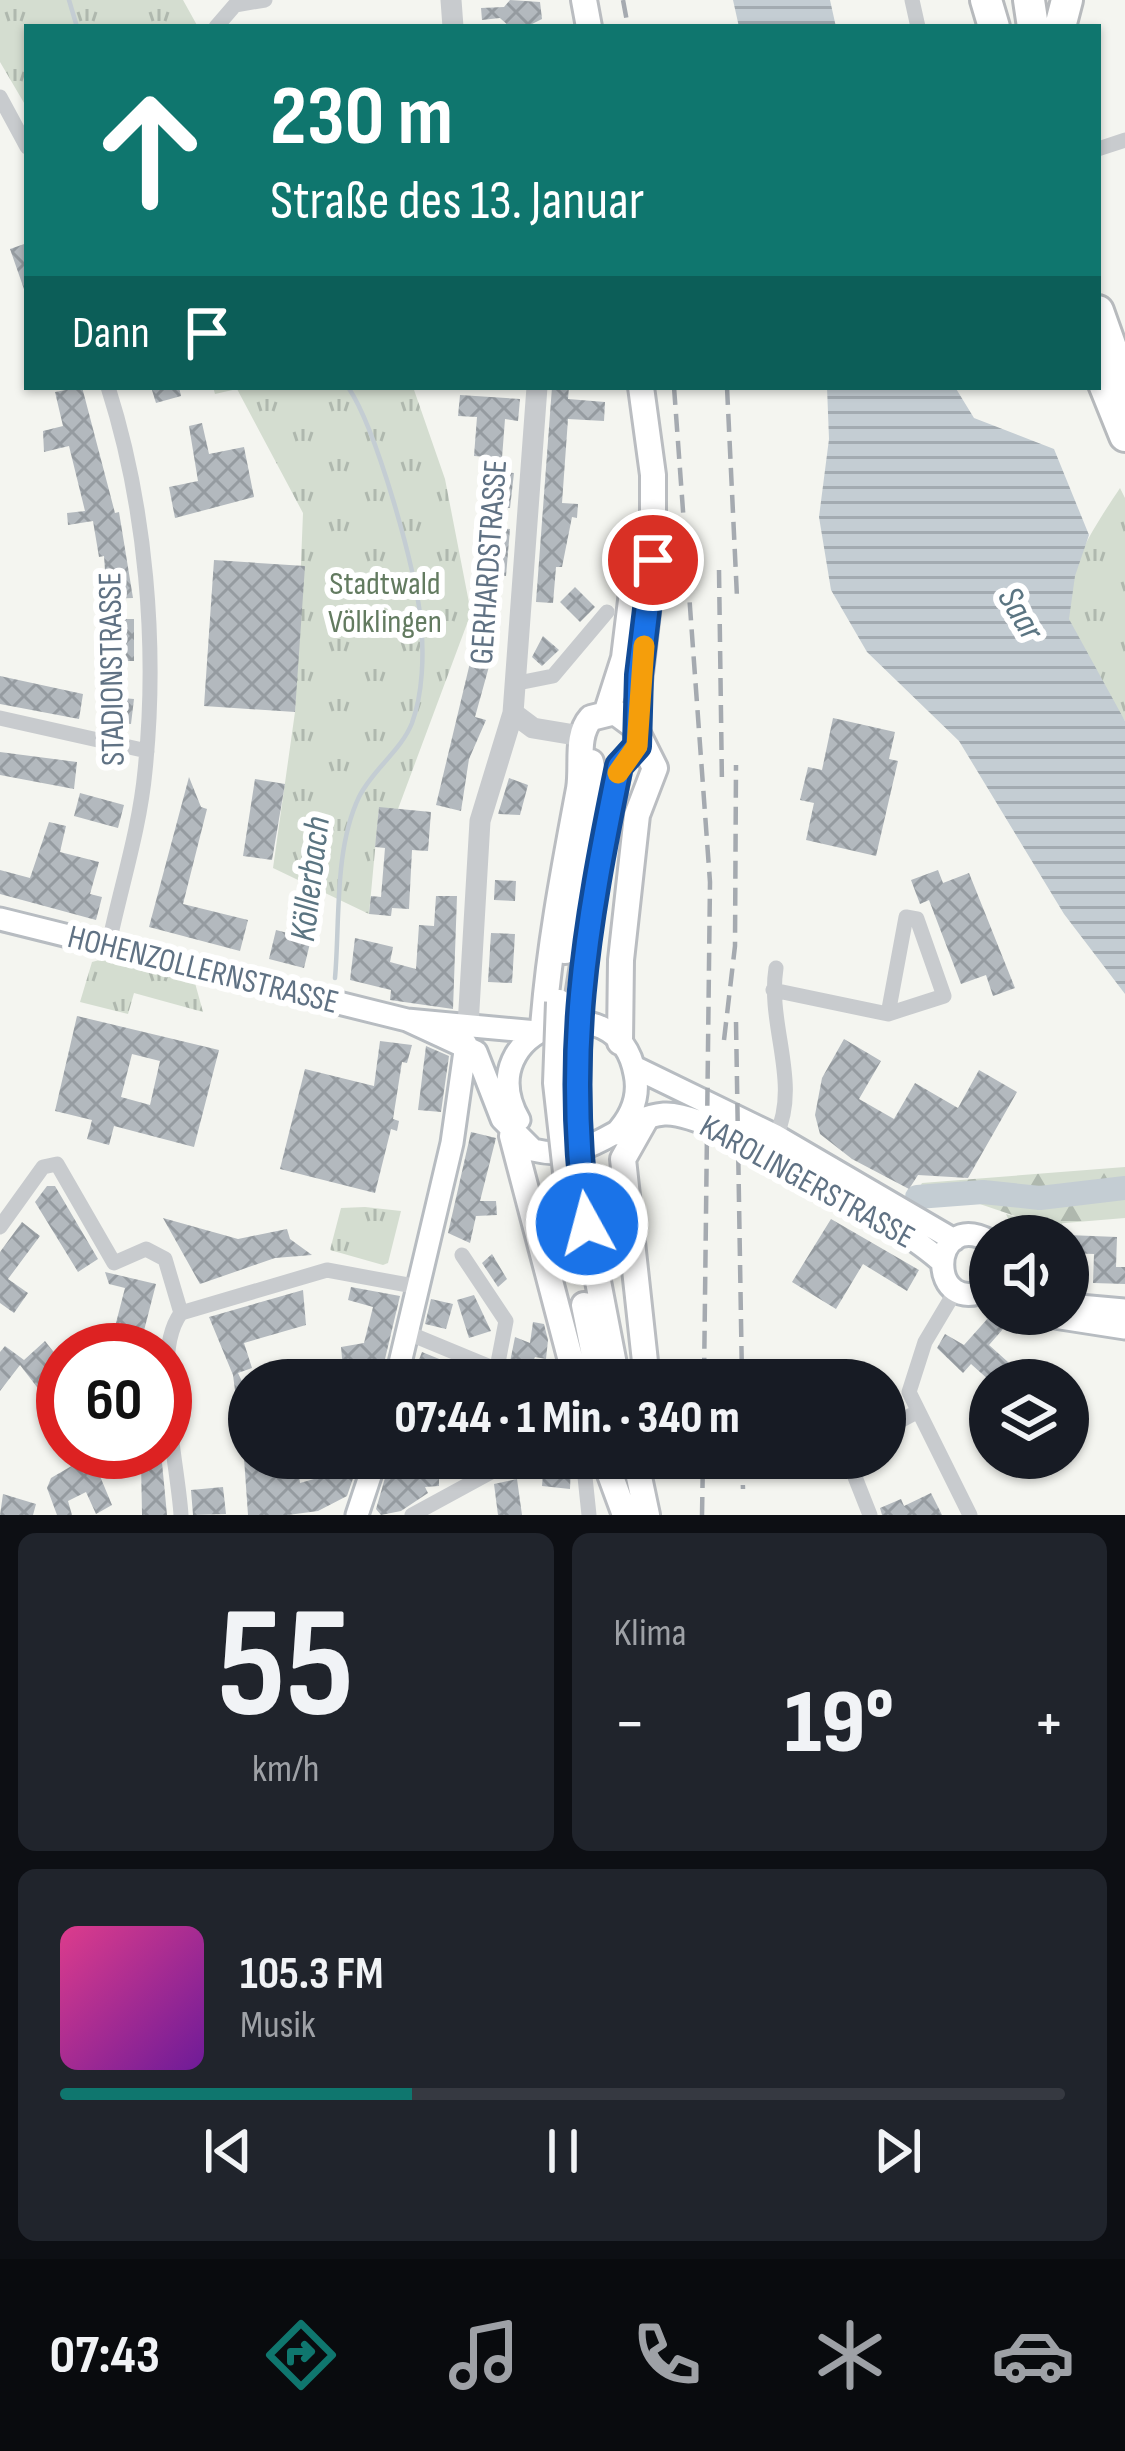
<!DOCTYPE html>
<html lang="de">
<meta charset="utf-8">
<style>
body{margin:0;font-family:"Sofia Sans Condensed",sans-serif;background:#20242c;color:#f1f3f6;height:100vh;display:flex;flex-direction:column;font-size:45px;white-space:nowrap}
*{box-sizing:border-box;margin:0}
p{font-size:39px;color:#9ea1a6}
.icon{flex:none;width:66px;height:66px;fill:none;stroke:currentColor;stroke-width:2;stroke-linecap:round;stroke-linejoin:round}
.map{position:relative;height:1515px;overflow:hidden}
.panel{display:flex;flex-direction:column;gap:18px;padding:18px;background:#0d0f14;flex:1}
.panel>*{flex:none}
.top-card{position:absolute;left:24px;top:24px;width:1077px;height:366px;border-radius:0px;box-shadow:0 3px 9px #0004;background:#0f766e;color:#fff;overflow:hidden}
.controls{position:absolute;left:969px;top:1215px;display:grid;gap:24px}
.controls a{display:grid;place-items:center;width:120px;height:120px;border-radius:50%;background:#171b24;box-shadow:0 3px 9px #0004;font-size:60px}
.speed{position:absolute;left:36px;top:1323px;display:flex;gap:24px;font-size:60px;font-weight:700;text-align:center}
.speed>*{display:grid;place-content:center;width:156px;height:156px;border-radius:50%;background:#171b24;box-shadow:0 3px 9px #0004;line-height:1}
.speed .limit{border:18px solid #d22;background:#fff;color:#111}
.pin{position:absolute;display:grid;place-items:center;width:102px;height:102px;color:#fff;margin:-51px;border:6px solid #fff;border-radius:50%;box-shadow:0 3px 12px #0007}
.me{position:absolute;width:132px;margin:-66px;rotate:353deg;stroke-linejoin:round;filter:drop-shadow(0 0 9px #0008)}
.turn{display:flex;align-items:center;gap:42px;height:252px;padding:0 48px;font-size:54px}
.turn .icon{width:156px;height:156px;stroke-width:2.5}
.turn b{display:block;font-size:84px;line-height:102px}
.then{display:flex;align-items:center;height:114px;padding:0 48px;background:#0003;gap:24px;font-size:45px}
.big{font-size:90px;font-weight:800;line-height:1.1}
.panel .widget{flex:1;display:flex;flex-direction:column;justify-content:center;gap:18px;min-width:0;padding:0 42px;border-radius:18px;background:#20242c}
.panel .dial{align-items:center;gap:0}
.dial b{font-size:156px;line-height:1}
.song{display:flex;align-items:center;gap:36px}
.cover{width:144px;height:144px;border-radius:18px;background:linear-gradient(135deg,hsl(330 70% 55%),hsl(280 70% 35%))}
.played{height:12px;border-radius:6px;background:linear-gradient(90deg,#0f766e 35%,#363941 35%)}
.keys{display:flex;justify-content:space-around;direction:ltr}
.heat{display:flex;justify-content:space-between;align-items:center;font-size:66px;direction:ltr}
.panel .tiles{flex:1;display:grid;gap:18px;grid-template-columns:1fr 1fr}
.widget:last-child{grid-column:span 2}
.trip{position:absolute;left:228px;top:1359px;width:678px;height:120px;border-radius:60px;background:#171b24;box-shadow:0 3px 9px #0004;font-weight:800;line-height:120px;text-align:center}
.tab-bar{display:flex;height:192px;justify-content:space-around;align-items:center;background:#090b0e;color:#9ea1a6}
.tab-bar .icon{width:84px;height:84px}
.tab-bar .on{color:#0f766e}
.tab-bar b{font-size:54px;color:#f1f3f6}
.map>svg:first-child{display:block}
</style>
<div class="map">
<svg width="1125" height="1515" viewBox="0 0 1125 1515">
<defs>
<pattern id="grass-tufts" width="24" height="20" patternUnits="userSpaceOnUse" patternTransform="scale(3)"><rect width="24" height="20" fill="#d4ddd0"/><path d="M3 7l-1-3M5 7V3M7 7l1-3M15 17l-1-3M17 17v-4M19 17l1-3" fill="none" stroke="#afb8ae"/></pattern>
<pattern id="forest-firs" width="22" height="20" patternUnits="userSpaceOnUse" patternTransform="scale(3)"><rect width="22" height="20" fill="#d4ddd0"/><path d="M5 1l3.5 6h-7zM16 11l3.5 6h-7z" fill="#afb8ae"/></pattern>
<pattern id="water-rules" width="6" height="5" patternUnits="userSpaceOnUse" patternTransform="scale(3)"><rect width="6" height="5" fill="#c4cdd3"/><path d="M0 2.5h6" fill="none" stroke="#a3abb1"/></pattern>
<pattern id="building-cross-hatch" width="8" height="8" patternUnits="userSpaceOnUse" patternTransform="scale(3)"><rect width="8" height="8" fill="#b3b9be"/><path d="M0 0l8 8M0 8l8-8" fill="none" stroke="#959ba0"/></pattern>
</defs>
<rect width="100%" height="100%" fill="#f4f5f0"/>
<path fill="url(#grass-tufts)" d="M0 0H183L198 27H27V108L0 62Z
M213 387H413L445 479 471 613 398 809 379 808 369 914 273 868 295 712 303 513 237 389 215 394Z
M1120 488 1125 498V721C1110 699 1075 646 1069 620 1060 575 1097 523 1120 488Z
M103 959 195 983 203 1012 134 993 128 1014 80 1002 92 962Z
M365 1207 401 1211 388 1263 383 1265 330 1250 341 1208Z
M1006 1214 1041 1225 1062 1221 1061 1236H1016Z"/>
<path fill="url(#forest-firs)" d="M1125 1167V1218L1041 1225 974 1202 929 1205 914 1196 922 1183Z"/>
<path fill="url(#water-rules)" d="M733 0H830L836 27H739Z
M827 387H955L974 418 1054 449 1089 535 1075 576 1069 619 1125 721V994L1064 914 959 741 867 652 831 590 819 517 829 439Z"/>
<g fill="none" stroke-linecap="round" stroke-linejoin="round">
<path stroke="#c4cdd3" stroke-width="4.5" d="M69 0 77 27
M335 978C340 922 334 849 359 797 372 770 401 751 412 723 423 693 424 654 421 623 417 572 376 428 348 387"/>
<path stroke="#c4cdd3" stroke-width="24" d="M917 1197 983 1192 1040 1198 1125 1188"/>
</g>
<path fill="url(#building-cross-hatch)" fill-rule="evenodd" d="M510 0 540 2 542 19 526 27H510L500 18 482 20 481 8 504 7Z
M27 243V291L25 292 10 249Z
M82 387 115 513 119 512 133 598 107 599 104 556 99 557 93 521 68 525 67 513 85 511 69 446 44 452 43 431 63 426 55 392Z
M151 387H179L181 396 156 403Z
M552 387H569L568 399 605 402 604 421 568 419 562 503 578 504 577 518 572 517 562 567H556L553 603 536 602Z
M460 395 520 399 518 421 505 419 502 458 474 456 477 417 458 416Z
M202 423 209 454 244 447 254 497 175 518 169 487 198 481 189 426Z
M494 471 514 473 510 508 490 506Z
M489 527 510 529 506 576 484 574Z
M214 560 305 566 295 712 204 706Z
M575 587 595 607 580 622 560 602Z
M110 619H134V661H110Z
M543 636 559 650 542 666 532 657Z
M474 646 493 652 475 717 486 720 469 759 461 811 436 805Z
M0 676 83 694 79 719 0 704Z
M111 697 134 699 131 724 108 722Z
M833 718 895 732 889 759 898 761 876 856 806 840 814 803 800 800 808 767 822 770Z
M0 752 77 762 74 789 0 775Z
M189 777 201 807 207 809 183 904 248 920 240 951 149 927Z
M509 778 528 785 520 815 498 814Z
M255 779 285 784 272 860 243 856Z
M80 793 124 805 118 828 74 816Z
M379 807 431 812 428 851 412 850 409 909 392 908 391 916 369 914 371 896 381 897 385 848 375 847Z
M49 822 66 826 60 852 99 862 90 894 102 897 96 920 0 894V870L30 878Z
M938 870 943 883 969 873 1015 988 993 996 986 975 961 984 929 900 920 904 911 880Z
M495 880 516 881 515 901 494 900Z
M436 896H457L453 1009 390 1000 391 990 350 980 355 938 393 947 390 962 416 969 419 925 434 926Z
M276 930 311 939 304 968 269 959Z
M491 933 515 934 512 983 488 982Z
M77 1016 219 1050 194 1147 114 1126 109 1145 87 1139 92 1120 55 1111ZM132 1054 160 1061 150 1105 121 1097Z
M844 1039 881 1061 859 1099 894 1119 915 1083 958 1108 979 1070 1017 1092 968 1178 918 1175 909 1189 852 1159 820 1134 815 1115 822 1078Z
M380 1041 412 1045 407 1063 402 1062 393 1119 399 1121 397 1131 391 1129 375 1193 280 1169 305 1069 374 1086Z
M426 1046 449 1056 441 1112 418 1110Z
M471 1132 496 1138 480 1201H496L497 1215 476 1216 470 1243 448 1233Z
M47 1186H55L98 1259 78 1272 35 1202Z
M163 1218 238 1239 287 1229 290 1239 312 1255 275 1258 200 1284Z
M831 1219 919 1270 907 1291 863 1264 836 1309 792 1282Z
M22 1222 40 1236 8 1279 28 1293 14 1313 0 1303V1252Z
M1068 1235 1117 1237 1116 1267H1125V1284L1093 1283 1094 1254 1068 1253Z
M492 1254 507 1279 498 1287 482 1263Z
M105 1272 156 1284 139 1350H109L125 1288 109 1284Z
M351 1287 400 1296 380 1380H344L341 1347 364 1343 373 1307 348 1300Z
M303 1290 306 1325 244 1343 252 1368 238 1373 249 1396V1443L242 1444 233 1375 209 1317Z
M474 1295 491 1331 469 1338 457 1300Z
M431 1299 453 1304 446 1329 425 1324Z
M989 1317 1003 1329 989 1345 1028 1380 990 1381 971 1364 963 1373 937 1348 945 1334 964 1345Z
M533 1322 544 1324 548 1340 546 1359 535 1357 529 1371 510 1362 515 1337 530 1343Z
M45 1341 63 1364V1421L20 1365 0 1391V1352L5 1346 24 1360Z
M422 1352 491 1380H411Z
M70 1452H161L167 1515H142L141 1461 118 1464 116 1458 97 1469 112 1505 96 1514 86 1492 68 1501 72 1515H57L47 1488 51 1478 75 1464Z
M244 1458H260L261 1466 297 1462 300 1483 328 1475 322 1458H360L347 1496 318 1511 288 1515H248Z
M406 1458H489L465 1473 439 1475V1486L425 1487 428 1493 401 1511 381 1515 376 1509 387 1471 407 1477Z
M544 1460 571 1463 570 1489 542 1486Z
M517 1479 522 1515H498L494 1484Z
M223 1487 226 1514 193 1515 191 1490Z
M931 1493 942 1515H882L880 1508 901 1499 904 1506Z
M3 1494 36 1504 33 1515H0Z"/>
<g fill="none" stroke-linecap="round" stroke-linejoin="round">
<defs>
<path id="secondary" d="M0 919 407 1020 537 1032
M407 1020 476 1052 502 1119 533 1150C593 1165 618 1118 664 1114 711 1110 904 1226 942 1262
M634 1067 776 1136 954 1240
M519 1120C467 1028 618 978 635 1074 640 1097 631 1117 615 1134
M990 1241C927 1207 927 1322 990 1288
M1068 1305 1125 1310
M1035 1314 1125 1328
M396 1380 452 1143 466 1044
M357 1515 376 1458"/>
<path id="primary" d="M584 0 589 27
M607 711 624 658 637 551
M634 726 653 560V475L641 387
M610 812 619 766
M565 951 599 805 591 762
M577 1003 596 881
M543 1028C549 947 564 869 579 789 583 765 575 736 591 718L615 712 634 726 655 768 637 815 621 960 620 1042
M645 1120 623 1159 647 1380
M512 1136 576 1380
M587 1224 617 1380
M584 1305 599 1380
M604 1458 625 1515
M635 1458 647 1515"/>
<path id="motorway" d="M986 0 994 27
M1029 0 1033 27
M1060 27 1067 0
M1098 311 1125 387
M1098 369 1125 436"/>
</defs>
<use href="#secondary" stroke="#b7bcc1" stroke-width="27"/>
<use href="#primary" stroke="#babdc1" stroke-width="30"/>
<use href="#motorway" stroke="#b7babd" stroke-width="36"/>
<path stroke="#c8cbce" stroke-width="15" d="M912 0 918 27
M216 27 235 5 265 0
M0 97 27 147
M1098 149 1125 140
M513 684 553 676 607 612
M0 718 147 751
M99 944 111 934C123 880 140 825 145 771 158 646 146 506 108 387
M773 990 888 1014 944 996 917 919 906 917 888 1014
M776 1136C801 1082 767 1026 776 968
M0 1227 43 1167 57 1164 114 1263 146 1249 165 1259 181 1313
M462 1255 506 1321 497 1368
M956 1290 925 1342 909 1392 970 1515
M408 1333 522 1380
M885 1429 915 1413
M583 1458 589 1515
M857 1458 853 1472 870 1515
M181 1515C178 1463 150 1354 181 1313L327 1270 419 1287
M412 1515 517 1458"/>
<path stroke="#c8cbce" stroke-width="21" d="M451 0 453 27
M513 713 533 728 581 736
M468 1026 480 821 513 713 537 387"/>
<use href="#secondary" stroke="#fff" stroke-width="21"/>
<use href="#primary" stroke="#fff" stroke-width="24"/>
<use href="#motorway" stroke="#fff" stroke-width="30"/>
<path stroke="#a5aab0" stroke-width="4.5" stroke-dasharray="18 9" stroke-linecap="butt" d="M623 0 628 27
M674 387 710 882 704 1380
M727 387 737 597
M719 570 722 786
M736 1022 742 1380
M724 1040 735 946 736 765
M742 1458 743 1489
M702 1515 703 1458"/>
<defs>
<path id="primary-bridge" d="M559 1002 556 1083 572 1226
M575 1121 577 1003"/>
</defs>
<use href="#primary-bridge" stroke="#babdc1" stroke-width="30" stroke-linecap="butt"/>
<use href="#primary-bridge" stroke="#fff" stroke-width="24"/>
</g>
<g fill="none" stroke-linecap="round" stroke-linejoin="round">
<defs>
<path id="route" d="M587 1224C564 1055 585 931 619 766L637 746 639 675 653 560"/>
</defs>
<use href="#route" stroke="#114b97" stroke-width="30"/>
<use href="#route" stroke="#1a73e8" stroke-width="21"/>
<path stroke="#f59e0b" stroke-width="21" d="M618 773 637 746 644 646"/>
</g>
<g text-anchor="middle" dominant-baseline="central" stroke-width="12" stroke-linejoin="round" paint-order="stroke">
<g font-size="33" fill="#607284" stroke="#fff">
<text transform="translate(489 562) rotate(-86)">GERHARDSTRASSE</text>
<text transform="translate(112 669) rotate(-91)">STADIONSTRASSE</text>
<text transform="translate(203 970) rotate(14)">HOHENZOLLERNSTRASSE</text>
<text transform="translate(807 1182) rotate(29)">KAROLINGERSTRASSE</text>
</g>
<g font-size="33" fill="#637b60" stroke="#fff">
<text x="385" y="584">Stadtwald<tspan x="385" dy="38">Völklingen</tspan></text>
</g>
<g font-size="36" font-style="italic" fill="#5b7582" stroke="#fff">
<text transform="translate(1020 614) rotate(59)">Saar</text>
<text transform="translate(311 879) rotate(-83)">Köllerbach</text>
</g>
</g>
</svg>
<div class="controls">
<a><svg class="icon" aria-label="sound" viewBox="0 0 24 24"><path d="M4 9h4l5-4v14l-5-4H4zM17 9q2 3 0 6"/></svg></a>
<a><svg class="icon" aria-label="layers" viewBox="0 0 24 24"><path d="M12 4l9 5-9 5-9-5zM3 14l9 5 9-5"/></svg></a>
</div>
<div class="speed"><div class="limit">60</div></div>
<div class="pin" style="left:653px;top:560px;background:#d93025"><svg class="icon" aria-label="arrive" viewBox="0 0 24 24"><path d="M6 21V4h12l-3 4 3 4H6"/></svg></div>
<svg class="me" style="left:587px;top:1224px" viewBox="-20 -20 40 40"><circle r="17" fill="#1a73e8" stroke="#fff" stroke-width="3"/><path d="M0-11L8 9 0 5-8 9z" fill="#fff"/></svg>
<div class="trip">07:44 · 1 Min. · 340 m</div>
<div class="top-card">
<div class="turn"><svg class="icon" aria-label="ahead" viewBox="0 0 24 24"><path d="M12 20V5M6 11l6-6 6 6"/></svg><div><b>230 m</b>Straße des 13. Januar</div></div>
<div class="then">Dann<svg class="icon" aria-label="arrive" viewBox="0 0 24 24"><path d="M6 21V4h12l-3 4 3 4H6"/></svg></div>
</div>
</div>
<section class="panel">
<div class="tiles">
<div class="widget dial"><b>55</b><p>km/h</p></div>
<div class="widget"><p>Klima</p>
<div class="heat"><a>−</a><b class="big">19°</b><a>+</a></div>
</div>
<div class="widget">
<div class="song"><i class="cover"></i><div><b>105.3 FM</b><p>Musik</p></div></div>
<div class="played"></div>
<div class="keys"><svg class="icon" aria-label="previous" viewBox="0 0 24 24"><path d="M18 5L8 12l10 7zM5 5v14"/></svg><svg class="icon" aria-label="pause" viewBox="0 0 24 24"><path d="M8 5v14M16 5v14"/></svg><svg class="icon" aria-label="next" viewBox="0 0 24 24"><path d="M6 5l10 7-10 7zM19 5v14"/></svg></div>
</div>
</div>
</section>
<nav class="tab-bar">
<b>07:43</b>
<svg class="icon on" aria-label="directions" viewBox="0 0 24 24"><path d="M12 3l9 9-9 9-9-9zM9 14v-3h6M13 9l2 2-2 2"/></svg>
<svg class="icon" aria-label="music" viewBox="0 0 24 24"><path d="M9 18V5l10-2v13"/><circle cx="6" cy="18" r="3"/><circle cx="16" cy="16" r="3"/></svg>
<svg class="icon" aria-label="phone" viewBox="0 0 24 24"><path d="M5 4h4l2 5-3 2q2 4 5 5l2-3 5 2v4C11 20 4 13 5 4z"/></svg>
<svg class="icon" aria-label="climate" viewBox="0 0 24 24"><path d="M12 3v18M4 7l16 10M4 17L20 7"/></svg>
<svg class="icon" aria-label="car" viewBox="0 0 24 24"><path d="M5 17H2v-5l4-1 3-4h7l3 4 3 1v5h-3M9 17h6M6 11h13"/><circle cx="7" cy="17" r="2"/><circle cx="17" cy="17" r="2"/></svg>
</nav>
